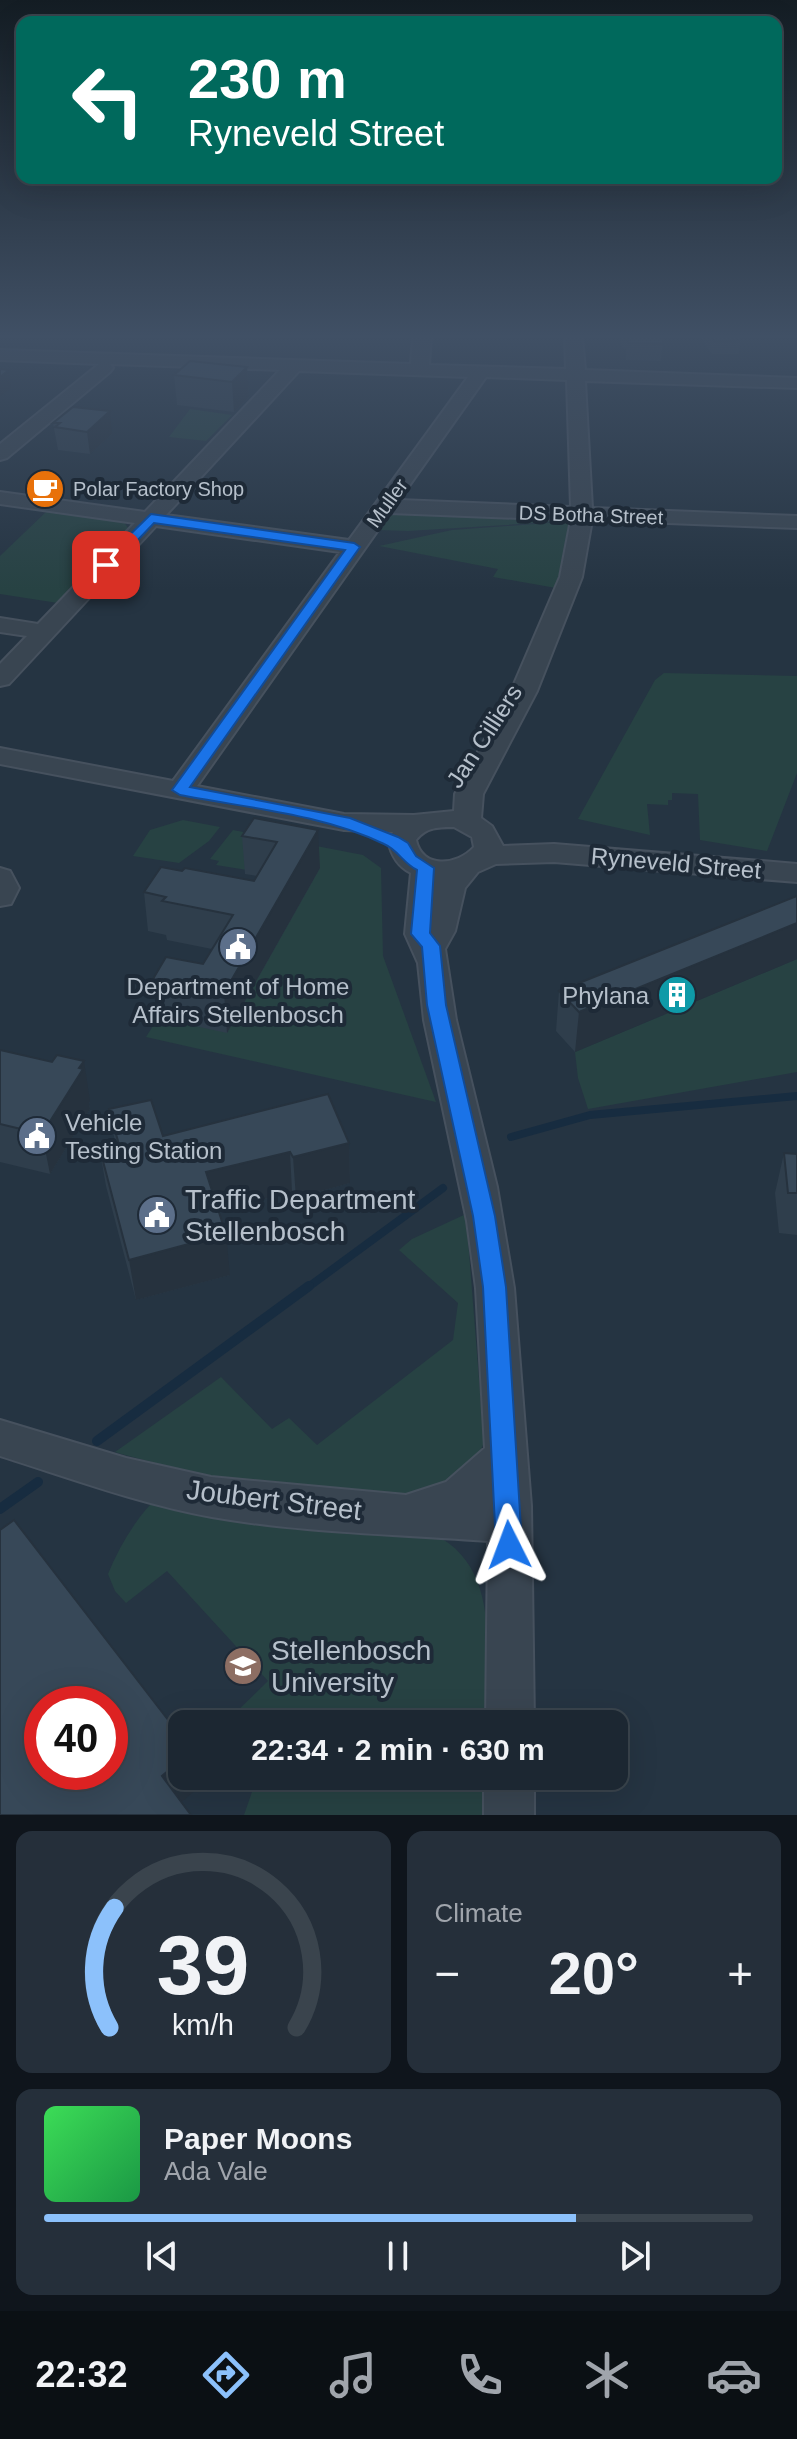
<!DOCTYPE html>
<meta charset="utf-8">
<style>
body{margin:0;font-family:Helvetica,sans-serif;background:#252f3a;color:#f1f3f6;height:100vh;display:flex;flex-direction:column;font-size:30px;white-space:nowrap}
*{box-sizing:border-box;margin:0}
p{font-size:26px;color:#a0a5ac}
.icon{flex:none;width:44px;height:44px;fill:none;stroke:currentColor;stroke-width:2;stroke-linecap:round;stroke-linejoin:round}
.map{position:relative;height:1815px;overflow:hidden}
.side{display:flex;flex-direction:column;gap:16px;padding:16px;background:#0f151c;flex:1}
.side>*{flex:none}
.guide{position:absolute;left:16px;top:16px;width:766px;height:168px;border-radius:16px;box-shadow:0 8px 32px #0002,0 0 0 2px #3a444d;background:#00695c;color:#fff;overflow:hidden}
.speed{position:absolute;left:24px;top:1686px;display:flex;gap:16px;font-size:40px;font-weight:700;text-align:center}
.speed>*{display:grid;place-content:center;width:104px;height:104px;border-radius:50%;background:#1c2732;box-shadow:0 8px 32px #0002,0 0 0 2px #3a444d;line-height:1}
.speed .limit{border:12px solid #d22;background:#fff;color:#111}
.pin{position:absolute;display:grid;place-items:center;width:68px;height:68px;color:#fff;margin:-34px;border-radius:16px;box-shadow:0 4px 12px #0006}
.me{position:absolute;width:88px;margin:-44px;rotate:357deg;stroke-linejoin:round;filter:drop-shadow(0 0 6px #0008)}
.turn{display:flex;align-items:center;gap:28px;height:168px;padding:0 40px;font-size:36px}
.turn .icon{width:104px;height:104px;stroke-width:2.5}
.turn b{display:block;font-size:56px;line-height:68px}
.big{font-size:60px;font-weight:700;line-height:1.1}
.side .card{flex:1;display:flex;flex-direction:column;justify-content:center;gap:12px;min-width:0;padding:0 28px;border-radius:16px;background:#252f3a}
.side .dial{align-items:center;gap:0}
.dial svg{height:208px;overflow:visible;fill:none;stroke:#3a444d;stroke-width:7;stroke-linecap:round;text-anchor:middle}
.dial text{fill:#f1f3f6;stroke:none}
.song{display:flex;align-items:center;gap:24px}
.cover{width:96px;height:96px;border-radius:12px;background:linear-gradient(135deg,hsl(130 70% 55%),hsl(140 70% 35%))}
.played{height:8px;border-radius:4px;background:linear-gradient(90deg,#8cc1fb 75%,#3a444d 75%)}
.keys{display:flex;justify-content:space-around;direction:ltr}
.heat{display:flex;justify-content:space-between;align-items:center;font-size:44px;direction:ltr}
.side .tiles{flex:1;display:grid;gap:16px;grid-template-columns:1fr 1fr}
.card:last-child{grid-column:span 2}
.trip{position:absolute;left:168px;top:1710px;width:460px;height:80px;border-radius:16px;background:#1c2732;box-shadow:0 8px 32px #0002,0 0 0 2px #3a444d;font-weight:700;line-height:80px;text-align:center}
.menu{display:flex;height:128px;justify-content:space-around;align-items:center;background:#0b1014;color:#a0a5ac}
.menu .icon{width:56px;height:56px}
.menu .on{color:#8cc1fb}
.menu b{font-size:36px;color:#f1f3f6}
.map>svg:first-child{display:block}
</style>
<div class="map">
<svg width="797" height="1815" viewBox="0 0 797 1815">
<rect width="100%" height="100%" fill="#253442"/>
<path fill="#274243" d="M190 409 232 415 206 441 169 437Z
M47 511 124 522 128 528 58 603 0 594V556Z
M395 512 564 518 568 521 408 531 378 530 386 518Z
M562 522 570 523V526L556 588 493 577 498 569 379 546 452 530Z
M664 673 797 676V773L767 851 700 840 698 794 672 793V800H668V805L647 804 650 835 578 819 655 680Z
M183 820 220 827 209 841 179 863 133 856 150 830Z
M233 830 363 855 381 868 383 956 436 1102 146 1037 158 1018 319 868 247 870 216 865 219 861 210 859Z
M797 959V1072L588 1109 578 1078 575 1052Z
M466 1214 484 1443C476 1459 468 1476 451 1486 391 1521 183 1472 115 1452L221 1377 272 1429 289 1418 317 1445 453 1340 458 1303 399 1250 412 1239Z
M160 1495 433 1534C504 1567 486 1660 484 1724H224L268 1681 167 1571 126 1603 115 1591 108 1574C120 1545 137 1516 160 1495Z
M253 1776H483L482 1815H244L254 1786Z"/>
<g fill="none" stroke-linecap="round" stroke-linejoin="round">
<path stroke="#172c40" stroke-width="8" d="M511 1137 590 1115 797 1096
M307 1288 443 1188"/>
<path stroke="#172c40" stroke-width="10" d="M97 1441 309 1286
M0 1509 38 1482"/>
<defs>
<path id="minor" d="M413 336H431L429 365 566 369 565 336H582L585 370 797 378V388L585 381 592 508 797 516V528L592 520 582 577 537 691 483 794 481 818 492 826 503 846 554 844 797 864V882L554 862 496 864 478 872 465 888 455 931 445 949 456 1020 497 1187 514 1288 531 1506 534 1724H486L488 1541C397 1534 303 1533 212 1517 140 1504 70 1478 0 1456V1420L126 1458 211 1477 406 1495 446 1482 485 1448 476 1288 467 1221 424 1020 418 963 405 934 411 873C397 866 391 855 388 840L393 832 344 830 0 764V748L173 781 340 552 156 526 9 684 0 686V664L27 636 0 632V618L38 624 135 523 0 504V492L145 512 280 370 110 364 113 368 110 372 7 458 0 460V444L99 364 0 360V350L411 364ZM299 371 468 377 349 540 166 515ZM486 377 567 380 571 507 399 500ZM390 513 571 520 560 577 511 691 455 794 454 811 414 815 344 814 197 786ZM454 827 472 837 474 847C457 866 422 869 416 840 426 827 439 827 454 827Z
M0 868 10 871 19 888 11 904 0 906Z
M484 1776H534V1815H484Z"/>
</defs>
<use href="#minor" stroke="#46515e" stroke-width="4"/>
<use href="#minor" fill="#394551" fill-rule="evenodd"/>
</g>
<path fill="#2f3e4c" d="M620 336H663L661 361 626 360V349L622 348Z
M699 336H740L741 340 739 354H712Z
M247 367 249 397 234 412 177 405 174 375Z
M53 423 112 434 90 454 58 450Z
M254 818 320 868 227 1033 158 1018 153 979 203 964 212 949 167 940 166 935 148 931 144 892 182 871 254 881 257 876 245 874 242 836Z
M797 896 575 1052 556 1031 559 991Z
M0 1050 90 1101 89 1104 90 1109 50 1174 0 1162Z
M109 1109 163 1136 349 1143 350 1183 296 1198 292 1192 219 1211 230 1275 136 1300 106 1186 99 1146 115 1142Z
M784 1153 797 1154V1235L779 1233 775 1193Z"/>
<path fill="#26323e" d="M247 367 249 397 234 412 232 382Z
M9 370 11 388 0 396V377Z
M110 411 112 434 90 454 87 432Z
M318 830 320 868 227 1033 224 993Z
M797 923V959L575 1052 579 1012Z
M84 1061 90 1101 89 1104 90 1109 50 1174 42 1134Z
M349 1143 350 1183 296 1198 293 1157Z
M290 1152 292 1192 210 1213 206 1172Z
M226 1234 230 1275 136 1300 129 1260Z
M182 1759V1776H196L198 1788 169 1813 162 1776Z"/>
<path fill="#374858" stroke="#26323e" stroke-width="2" fill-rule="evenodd" d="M628 336H663V344L628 343Z
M710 336H740L741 340 714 341Z
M190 361 247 367 232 382 174 375Z
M0 369 9 370 0 377Z
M73 407 110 411 87 432 55 427 60 423H53Z
M254 818 318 830 224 993 153 979 166 957 203 964 233 915 162 901 166 897 144 892 161 867 182 871 185 868 254 881 277 842 242 836Z
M797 896V923L579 1012 559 991Z
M0 1050 52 1062 57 1055 84 1061 79 1068 83 1069 42 1134 0 1124Z
M328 1094 349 1143 293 1157 290 1152 206 1172 226 1234 129 1260 99 1146 118 1141 109 1109 151 1100 163 1136Z
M784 1153 797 1154V1193H788Z
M14 1520 182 1738V1759L162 1776 191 1815H0V1530ZM42 1704H110V1772H42Z"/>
<linearGradient id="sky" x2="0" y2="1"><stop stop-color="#141d24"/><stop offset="0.57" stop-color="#405065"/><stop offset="1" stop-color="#405065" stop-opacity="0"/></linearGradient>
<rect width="797" height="590" fill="url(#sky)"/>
<path fill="#1a73e8" stroke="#114b97" stroke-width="2" d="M151 514 354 543 360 547 190 787 350 818 398 837 408 843 416 856 434 868 430 933 440 946 446 1005 495 1216 506 1287 522 1545 518 1554 509 1557 500 1554 496 1545 483 1287 473 1216 427 1005 422 947 411 934 417 870C403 863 398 850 384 844 322 814 247 808 180 795L172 790 345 550 154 523 111 568H102V562Z"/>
<defs>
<symbol id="cafe-disc" viewBox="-11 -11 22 22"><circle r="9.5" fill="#e8710a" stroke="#1e2a37"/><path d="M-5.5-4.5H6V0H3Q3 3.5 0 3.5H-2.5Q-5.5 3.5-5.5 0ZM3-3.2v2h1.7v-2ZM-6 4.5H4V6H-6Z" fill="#fff"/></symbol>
<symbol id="civic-disc" viewBox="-11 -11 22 22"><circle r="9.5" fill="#5c6f8a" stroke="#1e2a37"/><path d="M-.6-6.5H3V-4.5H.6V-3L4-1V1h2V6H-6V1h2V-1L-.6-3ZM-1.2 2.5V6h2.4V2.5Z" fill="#fff"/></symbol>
<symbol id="building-disc" viewBox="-11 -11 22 22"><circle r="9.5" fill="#0f9aa8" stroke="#1e2a37"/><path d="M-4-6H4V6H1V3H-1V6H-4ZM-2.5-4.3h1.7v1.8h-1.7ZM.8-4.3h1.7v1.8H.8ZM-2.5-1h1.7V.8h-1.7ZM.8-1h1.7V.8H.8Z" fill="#fff"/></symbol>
<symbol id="university-disc" viewBox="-11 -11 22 22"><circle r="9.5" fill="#8d6e63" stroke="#1e2a37"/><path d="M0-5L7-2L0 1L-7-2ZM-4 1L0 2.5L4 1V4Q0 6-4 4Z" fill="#fff"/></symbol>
</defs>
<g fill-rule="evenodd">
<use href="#cafe-disc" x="23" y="467" width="44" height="44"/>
<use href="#civic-disc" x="216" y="925" width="44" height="44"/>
<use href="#building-disc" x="655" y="973" width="44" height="44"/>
<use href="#civic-disc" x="15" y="1114" width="44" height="44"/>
<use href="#civic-disc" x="135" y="1193" width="44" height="44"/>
<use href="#university-disc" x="221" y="1644" width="44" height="44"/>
</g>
<g text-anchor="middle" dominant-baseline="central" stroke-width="8" stroke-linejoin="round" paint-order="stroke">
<g font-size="20" fill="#b6c0cb" stroke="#1e2a37" text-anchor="start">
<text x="73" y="489">Polar Factory Shop</text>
</g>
<g font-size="20" fill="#b6c0cb" stroke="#1e2a37">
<text transform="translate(387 503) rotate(-54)">Muller</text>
<text transform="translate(591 515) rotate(2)">DS Botha Street</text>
</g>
<g font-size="24" fill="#b6c0cb" stroke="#1e2a37">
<text transform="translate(484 736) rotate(-57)">Jan Cilliers</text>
<text transform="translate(676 863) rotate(5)">Ryneveld Street</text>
</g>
<g font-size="24" fill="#b6c0cb" stroke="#1e2a37">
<text x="238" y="986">Department of Home<tspan x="238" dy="28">Affairs Stellenbosch</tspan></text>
<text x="649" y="995" text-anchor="end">Phylana</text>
<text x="65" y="1122" text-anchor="start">Vehicle<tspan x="65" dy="28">Testing Station</tspan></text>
</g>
<g font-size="28" fill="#b6c0cb" stroke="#1e2a37" text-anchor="start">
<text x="185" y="1199">Traffic Department<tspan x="185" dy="32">Stellenbosch</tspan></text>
<text x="271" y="1650">Stellenbosch<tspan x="271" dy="32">University</tspan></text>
</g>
<g font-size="28" fill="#b6c0cb" stroke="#1e2a37">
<text transform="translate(274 1500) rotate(7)">Joubert Street</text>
</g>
</g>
</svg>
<div class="speed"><div class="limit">40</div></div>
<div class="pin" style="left:106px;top:565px;background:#d93025"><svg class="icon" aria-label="arrive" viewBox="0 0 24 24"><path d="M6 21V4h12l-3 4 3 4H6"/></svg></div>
<svg class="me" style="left:509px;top:1545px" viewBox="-20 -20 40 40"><path d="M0-17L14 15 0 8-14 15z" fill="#1a73e8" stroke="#fff" stroke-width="4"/></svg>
<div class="trip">22:34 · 2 min · 630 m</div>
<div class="guide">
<div class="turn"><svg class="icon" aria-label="left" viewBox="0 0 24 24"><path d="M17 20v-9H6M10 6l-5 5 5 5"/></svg><div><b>230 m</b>Ryneveld Street</div></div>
</div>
</div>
<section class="side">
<div class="tiles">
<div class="card dial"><svg viewBox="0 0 100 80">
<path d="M14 69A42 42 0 1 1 86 69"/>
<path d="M14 69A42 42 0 0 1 16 23" stroke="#8cc1fb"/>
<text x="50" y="56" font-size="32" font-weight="700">39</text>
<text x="50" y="72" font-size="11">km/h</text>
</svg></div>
<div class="card"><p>Climate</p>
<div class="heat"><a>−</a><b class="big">20°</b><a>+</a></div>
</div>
<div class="card">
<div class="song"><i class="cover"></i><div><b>Paper Moons</b><p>Ada Vale</p></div></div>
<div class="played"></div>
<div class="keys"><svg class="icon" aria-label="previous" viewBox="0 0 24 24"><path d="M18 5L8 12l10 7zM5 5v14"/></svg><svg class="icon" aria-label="pause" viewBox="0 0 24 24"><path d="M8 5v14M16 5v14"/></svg><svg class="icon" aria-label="next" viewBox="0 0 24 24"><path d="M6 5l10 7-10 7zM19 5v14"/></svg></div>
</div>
</div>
</section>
<nav class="menu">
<b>22:32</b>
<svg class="icon on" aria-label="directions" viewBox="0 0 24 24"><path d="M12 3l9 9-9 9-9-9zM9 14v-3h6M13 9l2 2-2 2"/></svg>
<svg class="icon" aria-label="music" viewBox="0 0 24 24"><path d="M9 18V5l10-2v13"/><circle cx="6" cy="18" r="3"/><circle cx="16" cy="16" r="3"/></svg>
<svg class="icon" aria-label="phone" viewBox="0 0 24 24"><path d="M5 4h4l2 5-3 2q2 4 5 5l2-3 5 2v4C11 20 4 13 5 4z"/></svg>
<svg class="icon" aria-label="climate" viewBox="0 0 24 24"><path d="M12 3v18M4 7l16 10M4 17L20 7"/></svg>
<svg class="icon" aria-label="car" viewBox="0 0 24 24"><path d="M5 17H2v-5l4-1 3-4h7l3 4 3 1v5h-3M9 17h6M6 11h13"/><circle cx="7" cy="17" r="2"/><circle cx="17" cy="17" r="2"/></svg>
</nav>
